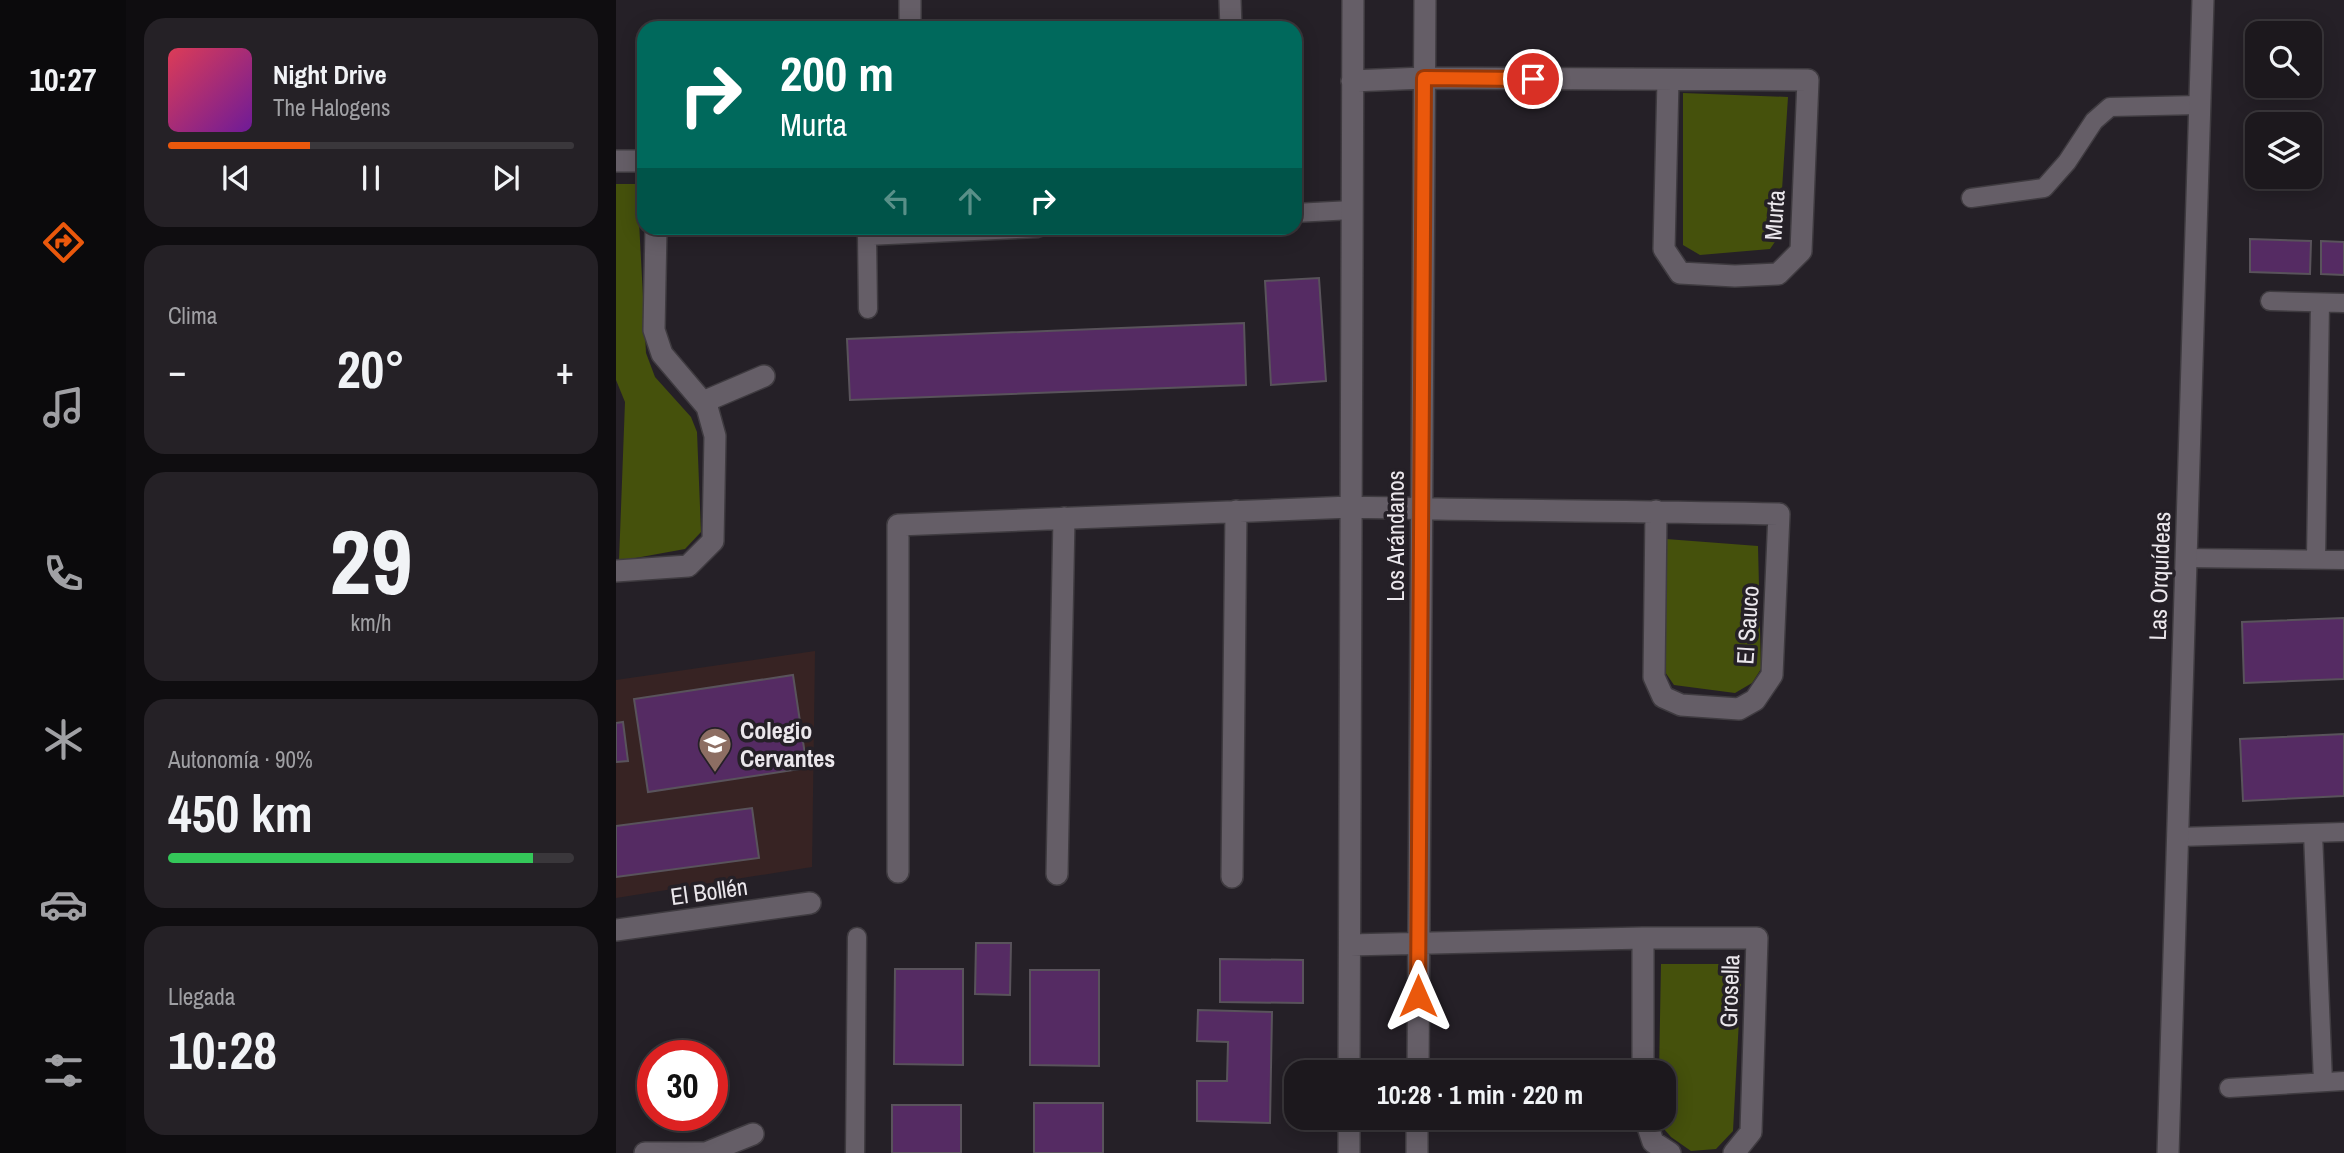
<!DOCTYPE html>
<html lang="es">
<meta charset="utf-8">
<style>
body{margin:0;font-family:"Archivo Narrow",sans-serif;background:#252126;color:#f1f3f6;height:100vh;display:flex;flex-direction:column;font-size:26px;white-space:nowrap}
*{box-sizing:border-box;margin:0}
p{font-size:23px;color:#a0a0a4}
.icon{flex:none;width:38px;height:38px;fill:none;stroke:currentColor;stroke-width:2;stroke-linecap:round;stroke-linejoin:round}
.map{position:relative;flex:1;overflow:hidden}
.details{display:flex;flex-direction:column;gap:18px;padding:18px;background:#0f0d10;width:490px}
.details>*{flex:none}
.guide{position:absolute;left:21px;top:21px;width:665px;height:214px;border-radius:21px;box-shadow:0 4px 18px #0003,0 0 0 2px #3a373b;background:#00695c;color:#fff;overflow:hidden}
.controls{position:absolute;left:1629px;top:21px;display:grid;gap:14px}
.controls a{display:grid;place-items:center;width:77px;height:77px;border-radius:14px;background:#1c181d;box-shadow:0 4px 18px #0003,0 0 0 2px #3a373b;font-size:35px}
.speed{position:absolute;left:21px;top:1040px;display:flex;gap:14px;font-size:35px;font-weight:700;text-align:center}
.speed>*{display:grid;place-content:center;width:91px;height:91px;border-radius:50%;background:#1c181d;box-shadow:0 4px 18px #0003,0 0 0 2px #3a373b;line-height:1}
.speed .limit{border:10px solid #d22;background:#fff;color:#111}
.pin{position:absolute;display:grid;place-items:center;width:60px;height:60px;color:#fff;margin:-30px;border:4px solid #fff;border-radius:50%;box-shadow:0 2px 7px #0007}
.me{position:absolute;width:77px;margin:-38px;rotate:0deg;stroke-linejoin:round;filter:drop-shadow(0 0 5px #0008)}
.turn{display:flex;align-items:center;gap:24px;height:147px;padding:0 28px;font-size:32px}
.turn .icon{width:91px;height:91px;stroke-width:2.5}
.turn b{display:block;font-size:49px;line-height:60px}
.lanes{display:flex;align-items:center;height:66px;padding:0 28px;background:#0003;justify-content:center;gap:35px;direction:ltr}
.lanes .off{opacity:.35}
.big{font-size:52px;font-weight:700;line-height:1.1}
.details .widget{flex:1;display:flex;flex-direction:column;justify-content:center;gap:10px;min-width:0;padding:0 24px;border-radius:21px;background:#252126}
.details .dial{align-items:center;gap:0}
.dial b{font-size:91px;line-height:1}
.song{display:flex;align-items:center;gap:21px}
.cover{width:84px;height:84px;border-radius:10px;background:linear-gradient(135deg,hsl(350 70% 55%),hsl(280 70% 35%))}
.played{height:7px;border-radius:4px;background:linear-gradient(90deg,#ea580c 35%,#3a373b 35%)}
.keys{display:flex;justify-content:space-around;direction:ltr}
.heat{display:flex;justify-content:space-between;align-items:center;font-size:38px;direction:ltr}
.charge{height:10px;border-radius:5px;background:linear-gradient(90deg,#34c759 90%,#3a373b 0)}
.trip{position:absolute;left:668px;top:1060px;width:392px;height:70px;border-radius:21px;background:#1c181d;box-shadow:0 4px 18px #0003,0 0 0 2px #3a373b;font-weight:700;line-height:70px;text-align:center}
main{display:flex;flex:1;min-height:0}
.menu{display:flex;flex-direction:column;width:126px;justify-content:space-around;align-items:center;background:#0b0a0c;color:#a0a0a4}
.menu .icon{width:49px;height:49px}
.menu .selected{color:#ea580c}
.menu b{font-size:32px;color:#f1f3f6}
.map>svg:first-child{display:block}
</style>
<main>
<nav class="menu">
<b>10:27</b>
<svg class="icon selected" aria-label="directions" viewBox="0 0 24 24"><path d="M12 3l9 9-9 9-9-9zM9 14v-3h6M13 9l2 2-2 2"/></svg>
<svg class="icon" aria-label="music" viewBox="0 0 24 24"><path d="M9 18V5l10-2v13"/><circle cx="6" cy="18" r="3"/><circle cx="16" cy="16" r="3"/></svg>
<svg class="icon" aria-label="phone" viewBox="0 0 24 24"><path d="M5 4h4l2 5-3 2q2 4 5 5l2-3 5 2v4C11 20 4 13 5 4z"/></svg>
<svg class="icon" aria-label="climate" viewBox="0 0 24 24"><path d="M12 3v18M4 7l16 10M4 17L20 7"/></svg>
<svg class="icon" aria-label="car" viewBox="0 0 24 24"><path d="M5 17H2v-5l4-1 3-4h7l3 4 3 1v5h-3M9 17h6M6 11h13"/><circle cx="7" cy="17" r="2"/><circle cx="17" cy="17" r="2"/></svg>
<svg class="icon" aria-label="filters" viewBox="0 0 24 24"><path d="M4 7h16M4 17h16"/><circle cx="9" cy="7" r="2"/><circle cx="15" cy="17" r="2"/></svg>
</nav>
<section class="details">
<div class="widget">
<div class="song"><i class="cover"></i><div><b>Night Drive</b><p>The Halogens</p></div></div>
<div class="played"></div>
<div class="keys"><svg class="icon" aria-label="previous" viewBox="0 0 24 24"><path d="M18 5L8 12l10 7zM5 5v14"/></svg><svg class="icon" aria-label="pause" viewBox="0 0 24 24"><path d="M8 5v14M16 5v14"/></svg><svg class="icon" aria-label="next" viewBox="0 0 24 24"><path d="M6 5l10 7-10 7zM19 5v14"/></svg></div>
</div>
<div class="widget"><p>Clima</p>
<div class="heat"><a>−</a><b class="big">20°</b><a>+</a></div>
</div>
<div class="widget dial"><b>29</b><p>km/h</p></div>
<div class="widget"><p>Autonomía · 90%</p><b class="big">450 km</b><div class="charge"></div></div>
<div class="widget"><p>Llegada</p><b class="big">10:28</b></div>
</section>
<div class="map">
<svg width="1728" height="1153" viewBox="0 0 1728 1153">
<rect width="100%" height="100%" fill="#252027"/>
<path fill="#372323" d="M199 651 196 867 0 898V680Z"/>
<path fill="#45510c" d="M1067 93 1172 97 1163 236 1154 249 1084 255 1067 245Z
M0 184H21L30 353 39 377 75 417 81 432 85 532 69 549 3 561 9 402 0 380Z
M1050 539 1142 546 1145 669 1136 683 1119 693 1058 685 1049 672Z
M1045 964H1126L1117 1131 1100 1149 1075 1151 1055 1137 1041 1121 1042 1118H1048V1073H1043Z"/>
<path fill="#552b63" stroke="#59535b" stroke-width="2" d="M1634 239 1695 241 1694 274 1634 272Z
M1705 241 1728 242V275L1705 274Z
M703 278 710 381 655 385 649 281Z
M628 323 630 385 234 400 231 339Z
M1728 618V679L1628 683 1626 622Z
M177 675 191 768 32 792 18 699Z
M7 722 12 761 0 762V723Z
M1728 734V796L1627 801 1624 739Z
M136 808 143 858 0 877V826Z
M360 943H395L394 995 359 994Z
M604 959 687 960V1003L604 1002Z
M279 969H347V1065L278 1064Z
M414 970H483V1066L414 1065Z
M582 1010 656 1012 654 1123 581 1121V1081H611L612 1042 581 1041Z
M418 1103H487V1153H418Z
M276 1105H345V1153H276Z"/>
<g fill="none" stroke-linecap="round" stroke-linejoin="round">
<defs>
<path id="lane" d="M1355 198 1428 188 1451 162 1478 121 1494 107 1583 105
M679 213 736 210
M1654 301 1728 303
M252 309 251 236 422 228
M1570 558 1728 560
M1700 559 1704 303
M1697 833 1707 1082
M1562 837 1728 832
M1613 1088 1728 1081
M239 1153 241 937"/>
<path id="street" d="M614 0 615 28
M294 28V0
M736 81 808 78 1192 80 1185 251 1162 274 1119 276 1064 273 1048 249 1052 80
M0 161H28
M87 402 148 376
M0 571 72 566 97 541 99 436 91 407 46 354 38 330 40 228
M282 872V525L735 507C878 511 1020 511 1163 514L1156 675 1139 700 1123 709 1065 705 1047 697 1038 677 1040 511
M441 874 448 518
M616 877 620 511
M0 930 194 903
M734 945 1027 938H1141L1135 1132 1118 1153
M733 1073 737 0
M802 1073 809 0
M1027 1073V938
M1029 1118 1037 1142 1054 1153
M29 1153H90L137 1134
M733 1153V1118
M801 1153V1118
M1552 1153 1587 0"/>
</defs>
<use href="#lane" stroke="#3f3b40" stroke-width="21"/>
<use href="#street" stroke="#3f3b40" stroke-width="24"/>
<use href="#lane" stroke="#655e67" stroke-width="18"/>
<use href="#street" stroke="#655e67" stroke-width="21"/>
</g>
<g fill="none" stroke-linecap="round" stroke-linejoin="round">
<defs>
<path id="route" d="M802 996 808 78 917 79"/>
</defs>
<use href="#route" stroke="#983908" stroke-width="18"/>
<use href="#route" stroke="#ea580c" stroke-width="12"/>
</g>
<defs>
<symbol id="school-pin" viewBox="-11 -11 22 30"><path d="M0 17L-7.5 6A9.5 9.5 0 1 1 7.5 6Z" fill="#8d6e63" stroke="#252027"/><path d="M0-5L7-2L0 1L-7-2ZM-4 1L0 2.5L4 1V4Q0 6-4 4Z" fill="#fff"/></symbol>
</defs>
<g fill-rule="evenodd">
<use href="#school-pin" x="80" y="725" width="38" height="52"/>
</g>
<g text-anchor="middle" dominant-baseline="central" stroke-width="7" stroke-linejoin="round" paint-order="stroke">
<g font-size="24" fill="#ebe7ec" stroke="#252027">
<text transform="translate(1158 215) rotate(-86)">Murta</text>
<text transform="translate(779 536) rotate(-90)">Los Arándanos</text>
<text transform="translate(1543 576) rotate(-88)">Las Orquídeas</text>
<text transform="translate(1131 625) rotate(-86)">El Sauco</text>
<text transform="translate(93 891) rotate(-8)">El Bollén</text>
<text transform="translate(1113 991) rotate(-88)">Grosella</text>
</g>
<g font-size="24" font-weight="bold" fill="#ebe7ec" stroke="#252027" text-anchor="start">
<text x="124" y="730">Colegio<tspan x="124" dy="28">Cervantes</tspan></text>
</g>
</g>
</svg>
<div class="controls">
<a><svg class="icon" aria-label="search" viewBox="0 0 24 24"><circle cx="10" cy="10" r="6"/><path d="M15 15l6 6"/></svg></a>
<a><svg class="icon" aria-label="layers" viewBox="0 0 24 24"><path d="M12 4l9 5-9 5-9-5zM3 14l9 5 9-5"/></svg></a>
</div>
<div class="speed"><div class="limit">30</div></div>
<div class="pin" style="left:917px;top:79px;background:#d93025"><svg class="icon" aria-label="arrive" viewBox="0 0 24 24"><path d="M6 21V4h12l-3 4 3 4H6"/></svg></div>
<svg class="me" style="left:802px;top:996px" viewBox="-20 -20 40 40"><path d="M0-17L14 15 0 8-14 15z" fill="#ea580c" stroke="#fff" stroke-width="4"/></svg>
<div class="trip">10:28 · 1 min · 220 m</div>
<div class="guide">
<div class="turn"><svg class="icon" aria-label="right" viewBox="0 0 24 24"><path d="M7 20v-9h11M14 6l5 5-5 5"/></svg><div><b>200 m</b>Murta</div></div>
<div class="lanes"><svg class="icon off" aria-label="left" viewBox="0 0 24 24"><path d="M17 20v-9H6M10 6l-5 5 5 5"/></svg><svg class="icon off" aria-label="ahead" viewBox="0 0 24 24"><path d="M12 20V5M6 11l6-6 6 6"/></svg><svg class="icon" aria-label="right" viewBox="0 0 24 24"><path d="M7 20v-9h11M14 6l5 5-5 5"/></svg></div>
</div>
</div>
</main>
